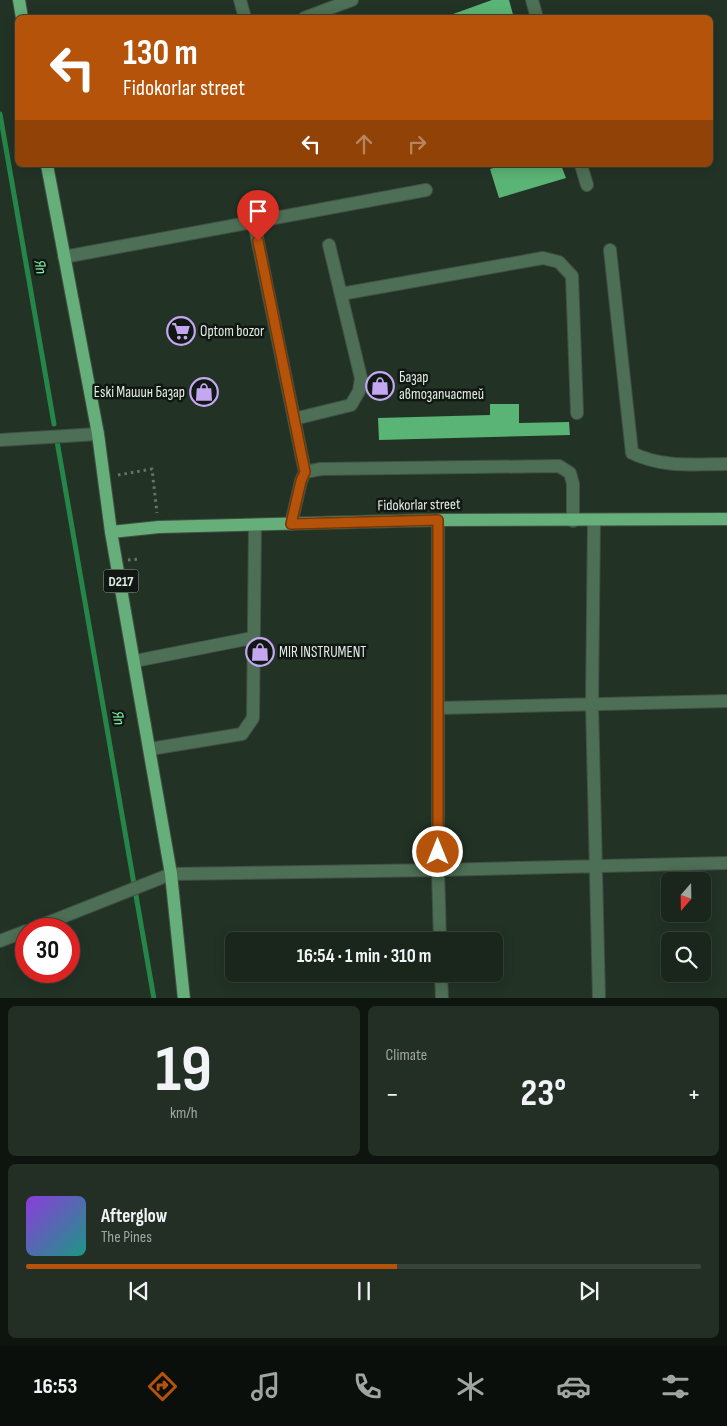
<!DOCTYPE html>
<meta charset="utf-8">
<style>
body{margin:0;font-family:"Sofia Sans Condensed",sans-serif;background:#232e25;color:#f1f3f6;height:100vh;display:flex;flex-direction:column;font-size:19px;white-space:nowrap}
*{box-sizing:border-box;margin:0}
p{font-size:16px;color:#9fa5a3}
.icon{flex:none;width:28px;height:28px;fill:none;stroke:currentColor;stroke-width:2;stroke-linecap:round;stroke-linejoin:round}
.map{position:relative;height:998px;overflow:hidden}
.side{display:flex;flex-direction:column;gap:8px;padding:8px;background:#0e150f;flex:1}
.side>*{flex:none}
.guide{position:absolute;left:15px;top:15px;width:698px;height:152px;border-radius:8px;box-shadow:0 2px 12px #0003,0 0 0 1px #38433b;background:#b45309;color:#fff;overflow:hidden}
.needle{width:32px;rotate:200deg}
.buttons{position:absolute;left:661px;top:872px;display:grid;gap:10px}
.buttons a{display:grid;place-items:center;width:50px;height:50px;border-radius:8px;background:#1a261c;box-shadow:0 2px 12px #0003,0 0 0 1px #38433b;font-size:25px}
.speed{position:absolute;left:15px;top:918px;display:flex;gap:10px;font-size:25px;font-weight:700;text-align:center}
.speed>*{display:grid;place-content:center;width:65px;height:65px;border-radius:50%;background:#1a261c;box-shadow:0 2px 12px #0003,0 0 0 1px #38433b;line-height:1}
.speed .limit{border:8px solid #d22;background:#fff;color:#111}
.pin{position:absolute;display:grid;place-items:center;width:42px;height:42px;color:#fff;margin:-51px -21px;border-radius:50% 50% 50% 0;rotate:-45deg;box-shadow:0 0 5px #0007}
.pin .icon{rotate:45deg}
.me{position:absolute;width:55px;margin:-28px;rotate:0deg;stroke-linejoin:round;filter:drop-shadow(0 0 4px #0008)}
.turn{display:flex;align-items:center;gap:18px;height:105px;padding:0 25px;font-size:22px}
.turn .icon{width:65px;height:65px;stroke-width:2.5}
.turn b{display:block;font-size:35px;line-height:42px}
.lanes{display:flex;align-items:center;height:48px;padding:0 25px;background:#0003;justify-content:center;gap:25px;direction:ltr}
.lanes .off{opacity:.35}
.big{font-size:38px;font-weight:700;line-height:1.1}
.side .tile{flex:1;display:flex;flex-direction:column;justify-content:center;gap:8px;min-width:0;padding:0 18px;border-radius:8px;background:#232e25}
.side .dial{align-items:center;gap:0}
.dial b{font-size:65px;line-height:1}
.song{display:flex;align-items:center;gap:15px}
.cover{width:60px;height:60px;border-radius:8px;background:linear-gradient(135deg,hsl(270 70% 55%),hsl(170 70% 35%))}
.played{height:5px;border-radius:2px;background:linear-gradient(90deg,#b45309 55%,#38433b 55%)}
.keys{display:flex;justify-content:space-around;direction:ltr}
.heat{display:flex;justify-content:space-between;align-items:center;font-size:28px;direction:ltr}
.side .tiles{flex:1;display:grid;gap:8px;grid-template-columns:1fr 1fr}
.tile:last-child{grid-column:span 2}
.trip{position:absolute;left:225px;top:932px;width:278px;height:50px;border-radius:8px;background:#1a261c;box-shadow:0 2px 12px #0003,0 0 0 1px #38433b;font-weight:700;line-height:50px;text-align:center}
.tab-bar{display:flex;height:80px;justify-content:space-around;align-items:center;background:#0a0f0b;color:#9fa5a3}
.tab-bar .icon{width:35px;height:35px}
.tab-bar .selected{color:#b45309}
.tab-bar b{font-size:22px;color:#f1f3f6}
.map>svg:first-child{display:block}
</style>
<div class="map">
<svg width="727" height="999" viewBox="0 0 727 999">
<rect width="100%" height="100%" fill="#223326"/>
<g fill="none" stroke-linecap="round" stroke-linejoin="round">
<path stroke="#268549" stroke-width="5" d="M0 114 54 424
M57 441 154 999"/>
</g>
<path fill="#5ab475" d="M492 0H509L514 18H442Z
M504 165H561L566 178 499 198 490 169Z
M490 404H519V423L569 422 570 435 379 440 378 418 490 415Z"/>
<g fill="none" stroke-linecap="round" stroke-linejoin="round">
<defs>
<path id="minor" d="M240 0 245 18
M532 0 537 18
M304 18 352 0
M581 165 587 185
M254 223 305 472
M610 250 632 453C663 468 693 464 727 464
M64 257 426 190
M341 294 543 258 559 262 572 276 577 413
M294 419 351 405 359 391 361 378 329 245
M0 440 98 434
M438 520V870L440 941
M594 521 592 704 599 999
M291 524 301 481 305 472 321 469 559 466 570 473 573 484V521
M135 661 252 638
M439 708 727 701
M150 749 242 734 253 718 255 525
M32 929 171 874 438 870 727 863
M0 941 26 931
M441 974 442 999"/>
<path id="major" d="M19 0 22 18
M47 165 98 434 111 532 171 874 184 999
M111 532 159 527 438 520 727 519"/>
</defs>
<use href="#minor" stroke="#415144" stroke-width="14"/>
<use href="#major" stroke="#415144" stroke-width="14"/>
<path stroke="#657468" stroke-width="3" stroke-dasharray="2.5 4" stroke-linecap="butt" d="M118 475 152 469 157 513
M128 560 141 559"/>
<use href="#minor" stroke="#4d6f55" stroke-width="12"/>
<use href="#major" stroke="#66af7a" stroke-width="12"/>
</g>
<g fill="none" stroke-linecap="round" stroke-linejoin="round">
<defs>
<path id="route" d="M258 241 305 472 301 481 291 524 438 520V852"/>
</defs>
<use href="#route" stroke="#753606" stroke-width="12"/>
<use href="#route" stroke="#b45309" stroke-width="9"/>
</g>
<defs>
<symbol id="supermarket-ring" viewBox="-11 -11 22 22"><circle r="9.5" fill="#111813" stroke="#c4a7f1" stroke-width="1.5"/><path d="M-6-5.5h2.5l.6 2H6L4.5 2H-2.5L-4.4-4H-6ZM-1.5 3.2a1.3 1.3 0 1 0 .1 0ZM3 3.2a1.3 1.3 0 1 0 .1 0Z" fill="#c4a7f1"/></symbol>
<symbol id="shop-ring" viewBox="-11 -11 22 22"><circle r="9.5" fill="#111813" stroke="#c4a7f1" stroke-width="1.5"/><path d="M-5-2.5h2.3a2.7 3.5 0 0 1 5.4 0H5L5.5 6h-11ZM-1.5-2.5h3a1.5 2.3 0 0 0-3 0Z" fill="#c4a7f1"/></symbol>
</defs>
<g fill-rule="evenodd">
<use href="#supermarket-ring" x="165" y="315" width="32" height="32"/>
<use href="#shop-ring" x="364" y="370" width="32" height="32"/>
<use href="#shop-ring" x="188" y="376" width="32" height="32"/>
<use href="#shop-ring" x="244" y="636" width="32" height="32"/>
</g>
<g text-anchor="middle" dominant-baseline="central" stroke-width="5" stroke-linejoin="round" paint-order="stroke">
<rect fill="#111813" stroke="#a3aca5" stroke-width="1" x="103.5" y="569.5" width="35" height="23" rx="4"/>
<g font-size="14" font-weight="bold" fill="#e2ece4">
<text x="121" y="581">D217</text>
</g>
<g font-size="15" fill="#e2ece4" stroke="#111813" text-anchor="start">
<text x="200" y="331">Optom bozor</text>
<text x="399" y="377">Базар<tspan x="399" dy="17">автозапчастей</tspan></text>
<text x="185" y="392" text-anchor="end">Eski Машин Базар</text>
<text x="279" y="652">MIR INSTRUMENT</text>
</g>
<g font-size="15" fill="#e2ece4" stroke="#111813">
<text transform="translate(419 505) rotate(-1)">Fidokorlar street</text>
</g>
<g font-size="16" font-style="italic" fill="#86fba8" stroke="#111813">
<text transform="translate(40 267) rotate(80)">Яп</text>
<text transform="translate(118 718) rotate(80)">Яп</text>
</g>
</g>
</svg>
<div class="buttons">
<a><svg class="needle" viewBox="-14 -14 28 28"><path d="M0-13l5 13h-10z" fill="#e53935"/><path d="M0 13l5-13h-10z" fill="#9fa5a3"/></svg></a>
<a><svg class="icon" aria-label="search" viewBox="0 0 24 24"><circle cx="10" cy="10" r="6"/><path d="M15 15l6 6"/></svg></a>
</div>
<div class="speed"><div class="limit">30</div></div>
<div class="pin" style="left:258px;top:241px;background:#d93025"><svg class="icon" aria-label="arrive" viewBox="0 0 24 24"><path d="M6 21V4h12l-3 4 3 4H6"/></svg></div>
<svg class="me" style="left:438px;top:852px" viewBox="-20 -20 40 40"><circle r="17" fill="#b45309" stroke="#fff" stroke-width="3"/><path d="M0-11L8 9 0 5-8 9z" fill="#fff"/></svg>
<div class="trip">16:54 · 1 min · 310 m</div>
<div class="guide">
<div class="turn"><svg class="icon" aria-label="left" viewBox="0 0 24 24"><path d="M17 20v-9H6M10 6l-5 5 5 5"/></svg><div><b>130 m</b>Fidokorlar street</div></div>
<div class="lanes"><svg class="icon" aria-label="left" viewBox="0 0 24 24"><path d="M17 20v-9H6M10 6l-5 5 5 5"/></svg><svg class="icon off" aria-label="ahead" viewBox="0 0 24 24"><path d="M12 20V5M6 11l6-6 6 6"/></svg><svg class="icon off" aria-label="right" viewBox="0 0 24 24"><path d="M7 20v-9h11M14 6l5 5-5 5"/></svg></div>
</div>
</div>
<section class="side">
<div class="tiles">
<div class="tile dial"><b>19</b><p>km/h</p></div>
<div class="tile"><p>Climate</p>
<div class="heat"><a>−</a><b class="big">23°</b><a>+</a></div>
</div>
<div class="tile">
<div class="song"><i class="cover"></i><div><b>Afterglow</b><p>The Pines</p></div></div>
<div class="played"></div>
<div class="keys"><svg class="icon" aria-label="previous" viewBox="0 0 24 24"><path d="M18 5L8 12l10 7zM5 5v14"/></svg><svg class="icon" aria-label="pause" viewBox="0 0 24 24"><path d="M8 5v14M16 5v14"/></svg><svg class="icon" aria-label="next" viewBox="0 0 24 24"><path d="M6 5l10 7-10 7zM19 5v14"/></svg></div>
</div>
</div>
</section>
<nav class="tab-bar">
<b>16:53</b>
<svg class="icon selected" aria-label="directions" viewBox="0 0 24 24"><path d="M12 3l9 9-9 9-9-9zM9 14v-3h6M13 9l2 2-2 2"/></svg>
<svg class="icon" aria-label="music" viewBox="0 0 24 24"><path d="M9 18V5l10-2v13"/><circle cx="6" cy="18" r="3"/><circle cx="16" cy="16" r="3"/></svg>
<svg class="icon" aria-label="phone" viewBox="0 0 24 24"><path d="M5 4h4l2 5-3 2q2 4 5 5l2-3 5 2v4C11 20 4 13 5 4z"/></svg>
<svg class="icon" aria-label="climate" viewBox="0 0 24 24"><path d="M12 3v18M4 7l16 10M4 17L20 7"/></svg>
<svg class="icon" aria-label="car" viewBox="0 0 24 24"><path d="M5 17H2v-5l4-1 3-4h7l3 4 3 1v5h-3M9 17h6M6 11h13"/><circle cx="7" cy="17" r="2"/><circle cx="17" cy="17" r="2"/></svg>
<svg class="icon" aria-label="filters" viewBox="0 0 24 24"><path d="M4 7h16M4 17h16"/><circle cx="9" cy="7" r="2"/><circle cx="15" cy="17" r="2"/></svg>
</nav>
